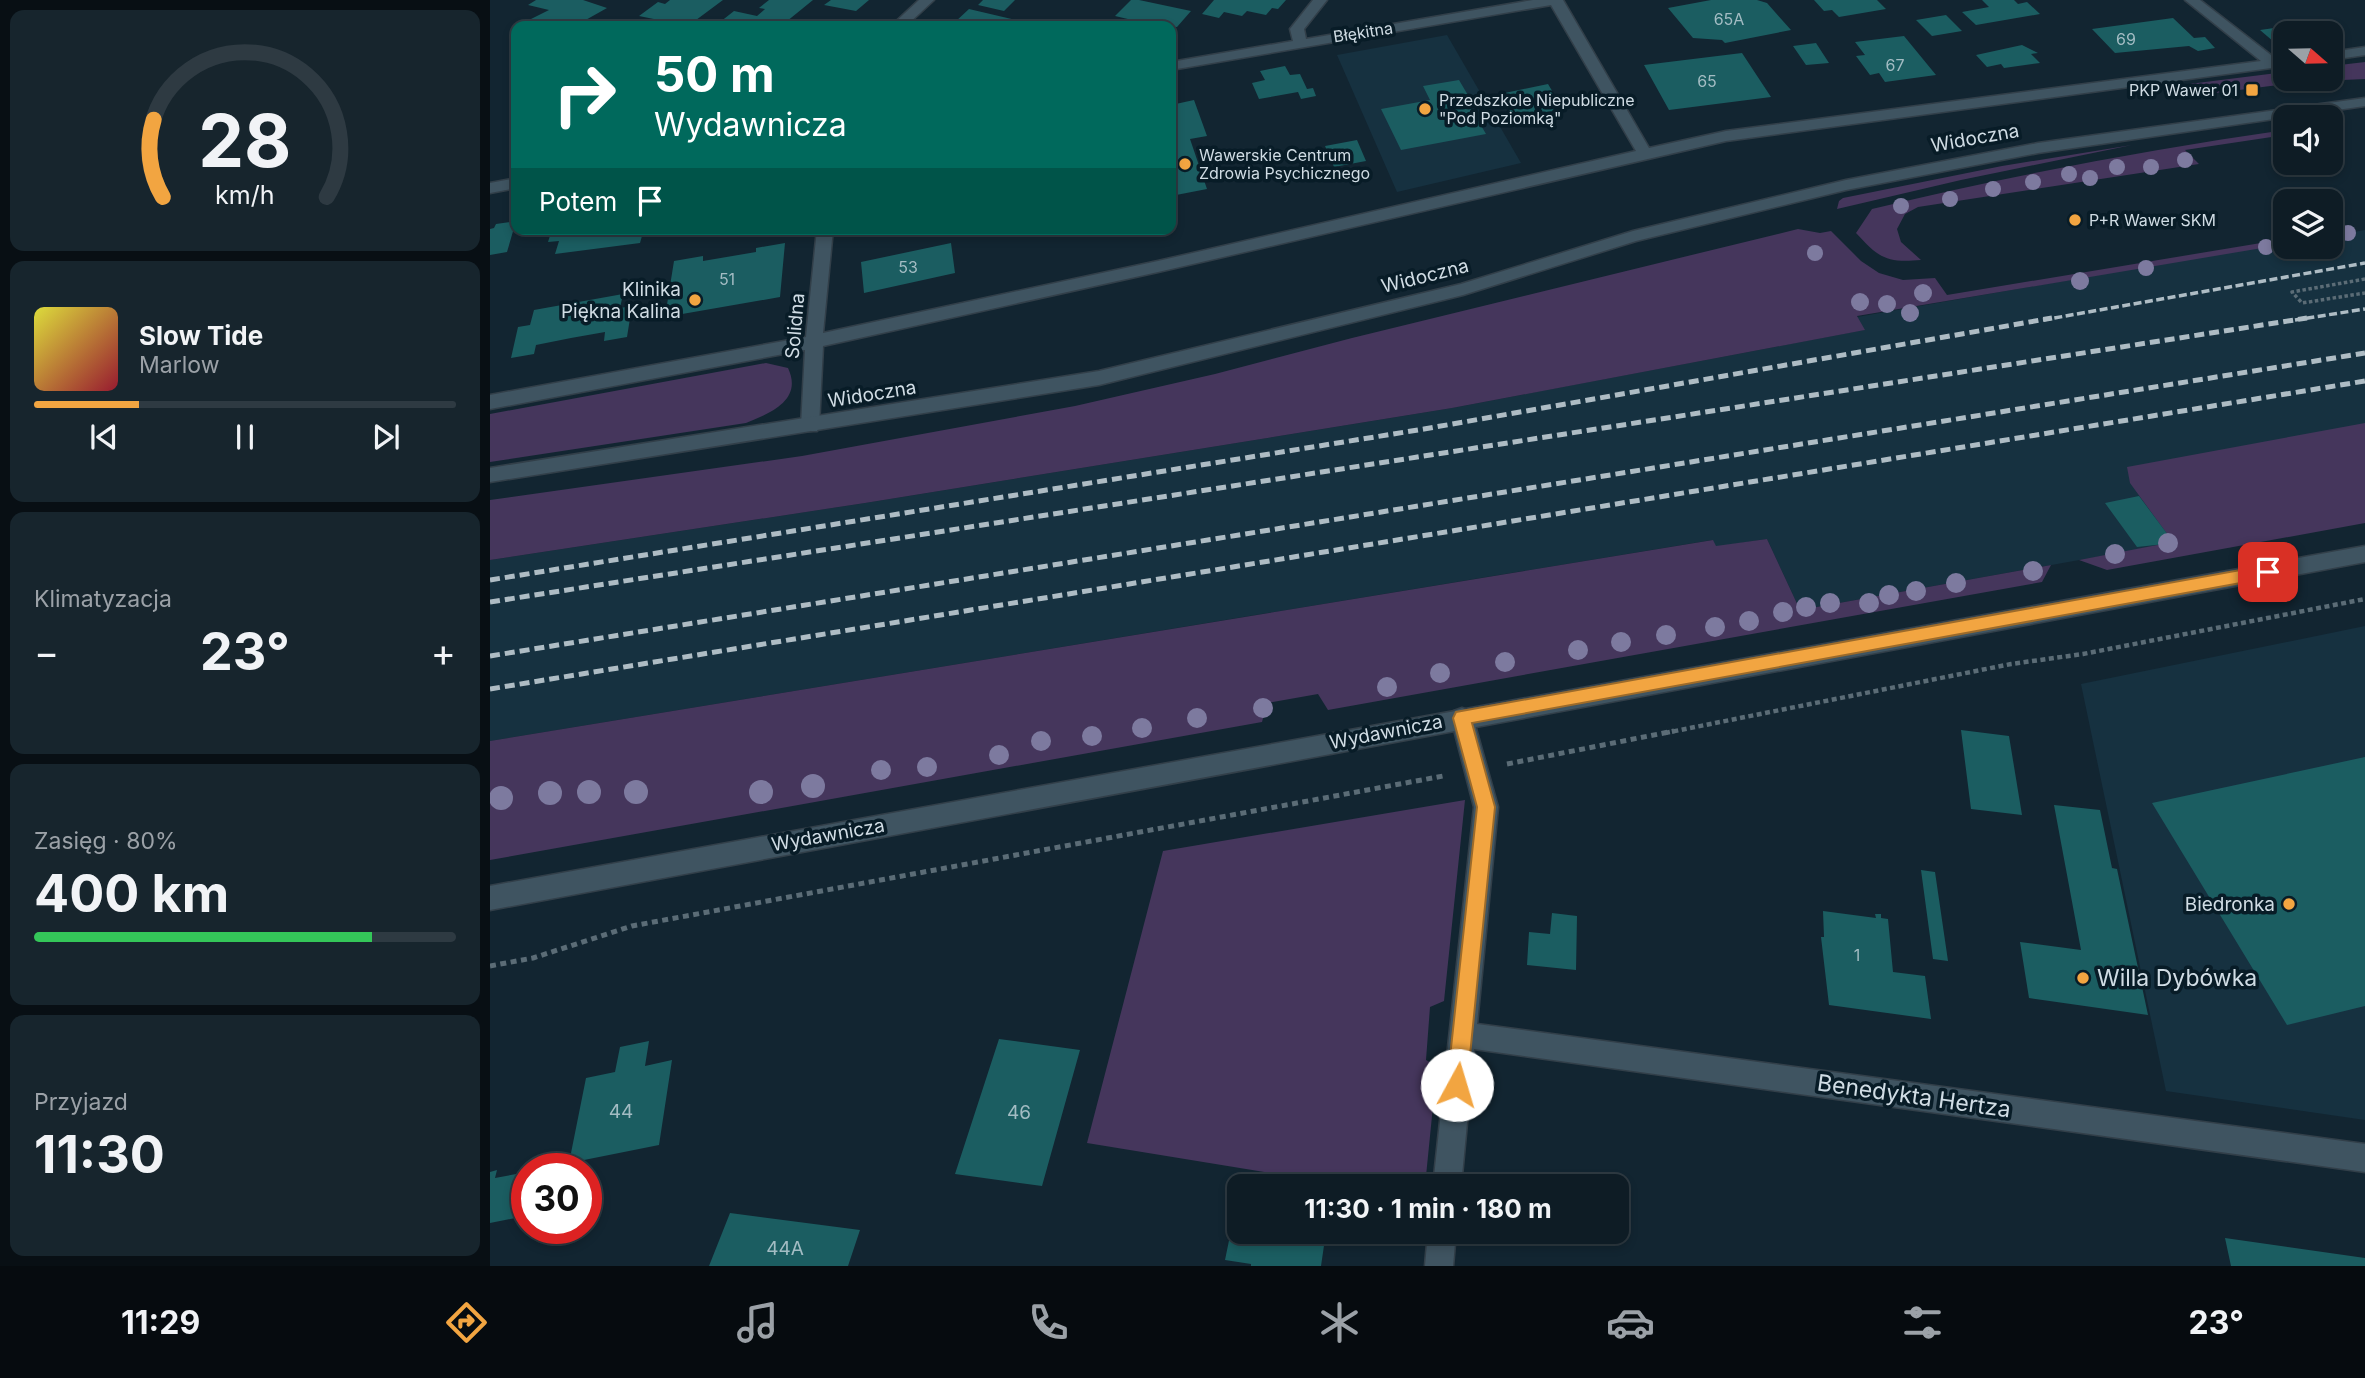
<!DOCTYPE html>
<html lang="pl">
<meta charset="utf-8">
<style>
body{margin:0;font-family:Inter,sans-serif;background:#17252d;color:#f1f3f6;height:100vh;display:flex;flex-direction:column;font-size:26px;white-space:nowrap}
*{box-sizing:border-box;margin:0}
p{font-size:23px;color:#9ba1a7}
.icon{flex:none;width:38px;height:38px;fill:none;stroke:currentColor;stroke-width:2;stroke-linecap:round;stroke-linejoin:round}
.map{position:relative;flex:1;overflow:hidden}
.details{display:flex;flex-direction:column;gap:10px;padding:10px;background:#080f14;width:490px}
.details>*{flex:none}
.hud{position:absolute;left:21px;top:21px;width:665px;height:214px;border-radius:14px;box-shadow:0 4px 10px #0003,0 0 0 2px #2e3a42;background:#00695c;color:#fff;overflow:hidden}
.needle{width:46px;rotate:110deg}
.buttons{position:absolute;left:1783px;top:21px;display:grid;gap:14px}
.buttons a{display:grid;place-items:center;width:70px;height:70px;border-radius:14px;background:#0e1c25;box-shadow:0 4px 10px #0003,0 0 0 2px #2e3a42;font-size:35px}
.speed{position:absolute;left:21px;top:1153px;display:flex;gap:14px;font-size:35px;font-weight:700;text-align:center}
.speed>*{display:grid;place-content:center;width:91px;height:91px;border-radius:50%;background:#0e1c25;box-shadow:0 4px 10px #0003,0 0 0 2px #2e3a42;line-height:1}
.speed .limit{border:10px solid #d22;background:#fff;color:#111}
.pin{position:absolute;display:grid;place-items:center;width:60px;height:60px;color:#fff;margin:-30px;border-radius:14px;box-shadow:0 4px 10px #0006}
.me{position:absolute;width:77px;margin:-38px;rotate:6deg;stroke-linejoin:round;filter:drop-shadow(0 0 5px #0008)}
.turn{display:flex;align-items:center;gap:24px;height:147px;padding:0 28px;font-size:32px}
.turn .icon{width:91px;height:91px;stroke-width:2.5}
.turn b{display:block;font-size:49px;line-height:60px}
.then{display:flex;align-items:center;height:66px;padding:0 28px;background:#0003;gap:14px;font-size:26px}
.big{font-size:52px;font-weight:700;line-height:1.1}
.details .widget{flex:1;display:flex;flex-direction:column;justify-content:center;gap:10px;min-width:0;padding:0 24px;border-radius:14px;background:#17252d}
.details .dial{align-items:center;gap:0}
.dial svg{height:182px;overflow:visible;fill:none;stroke:#2e3a42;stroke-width:7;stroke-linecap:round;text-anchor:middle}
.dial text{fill:#f1f3f6;stroke:none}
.song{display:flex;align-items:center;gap:21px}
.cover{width:84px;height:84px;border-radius:10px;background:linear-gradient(135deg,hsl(60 70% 55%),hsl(350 70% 35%))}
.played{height:7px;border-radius:4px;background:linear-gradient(90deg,#f2a541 25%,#2e3a42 25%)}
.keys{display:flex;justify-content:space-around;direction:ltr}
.heat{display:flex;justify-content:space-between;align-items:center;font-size:38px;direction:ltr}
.charge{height:10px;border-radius:5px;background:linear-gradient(90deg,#34c759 80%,#2e3a42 0)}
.trip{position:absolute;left:737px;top:1174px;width:402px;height:70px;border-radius:14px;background:#0e1c25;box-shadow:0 4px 10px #0003,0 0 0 2px #2e3a42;font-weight:700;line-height:70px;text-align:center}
.menu{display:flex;height:112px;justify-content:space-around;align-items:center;background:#060b0f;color:#9ba1a7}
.menu .icon{width:49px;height:49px}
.menu .active{color:#f2a541}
.menu b{font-size:32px;color:#f1f3f6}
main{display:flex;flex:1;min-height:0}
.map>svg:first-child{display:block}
</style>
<main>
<section class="details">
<div class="widget dial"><svg viewBox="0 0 100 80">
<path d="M14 69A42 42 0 1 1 86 69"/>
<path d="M14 69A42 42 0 0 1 10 35" stroke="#f2a541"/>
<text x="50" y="56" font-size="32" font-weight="700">28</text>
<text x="50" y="72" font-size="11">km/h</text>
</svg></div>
<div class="widget">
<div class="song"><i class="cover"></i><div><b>Slow Tide</b><p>Marlow</p></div></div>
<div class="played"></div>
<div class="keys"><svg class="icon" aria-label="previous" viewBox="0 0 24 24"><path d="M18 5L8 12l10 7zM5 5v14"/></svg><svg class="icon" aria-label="pause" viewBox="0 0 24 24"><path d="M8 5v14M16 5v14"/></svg><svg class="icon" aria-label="next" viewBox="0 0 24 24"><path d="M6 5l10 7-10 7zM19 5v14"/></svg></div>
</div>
<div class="widget"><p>Klimatyzacja</p>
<div class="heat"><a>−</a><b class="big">23°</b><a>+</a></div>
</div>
<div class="widget"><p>Zasięg · 80%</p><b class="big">400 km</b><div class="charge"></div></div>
<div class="widget"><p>Przyjazd</p><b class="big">11:30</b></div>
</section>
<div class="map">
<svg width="1875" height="1266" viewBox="0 0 1875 1266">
<rect width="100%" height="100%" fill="#122531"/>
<path fill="#163140" d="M957 35 1031 163 907 192 847 55Z
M1875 230V427L1684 543 1310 610 1277 539 1225 547 1222 540 0 741V560L375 503 962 408 1374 330 1367 317 1779 245 1841 247V236Z
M1875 626V1120L1676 1091 1591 684Z"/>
<path fill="#45365c" d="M1875 62V79L1853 80 1841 77V66Z
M1795 72 1796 79H1836L1702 96 1691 85Z
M1795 130V135L1695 150 1709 164 1428 207 1415 214 1407 229 1411 242 1431 260C1396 263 1389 258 1366 233L1382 209C1519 176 1656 150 1795 130Z
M1642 145 1471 180 1347 209 1349 201 1353 198 1512 166Z
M1308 229 1330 233 1341 231 1371 261 1389 273 1413 280 1445 278 1457 295 1795 239 1796 244 1367 316 1375 330 962 408 375 503 0 560V500L312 456 585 406 725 374 862 338Z
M276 363 298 368C313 400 281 413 256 423L0 462V414Z
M1875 423V523L1617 570 1589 560 1683 542 1640 483 1637 467Z
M1277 539 1310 610 1561 565 1552 582 838 710 828 694 777 703 772 722 0 860V741L1223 540 1226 546Z
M975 800 954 1001 940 1007 936 1060 947 1066 935 1186H859L597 1143 673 851Z"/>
<path fill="#1b5d61" d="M46 0H93L117 8 85 26H33L39 20 59 10 38 5Z
M180 0H233L198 26 149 16 168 2 175 4Z
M279 0H323L291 26H225L244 11 267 16 275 9 269 8Z
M341 0H379L366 11 334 5Z
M493 0H525L514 11 488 5Z
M641 0H649L701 11 687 27 657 26 659 24 625 16Z
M724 0H796L788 9 782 8 776 15 757 11 752 16 734 12 729 18 712 14Z
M1221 0H1267L1277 3 1301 30 1235 43 1232 40 1203 38 1178 8Z
M1324 0H1387L1396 9 1349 17 1342 10 1334 11Z
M1492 0H1524L1528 4 1537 2 1550 14 1486 25 1472 12 1499 7Z
M479 9 547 25V26H450L458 20 465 22Z
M1456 15 1472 31 1442 36 1426 20Z
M1683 18 1704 38 1715 37 1725 48 1708 51 1699 46 1625 53 1602 29Z
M1791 27 1799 33H1796V41L1784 42 1770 30Z
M1414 36 1446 75 1395 82 1389 73 1380 75 1366 56 1375 55 1365 42Z
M1326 43 1339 63 1316 65 1303 46Z
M1532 45 1548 53 1541 54 1550 63 1514 68 1511 64 1497 67 1486 55Z
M1252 53 1281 97 1179 110 1154 65Z
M795 66 800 75 810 74 817 89 823 88 826 96 811 99 808 92 769 99 762 83 775 80 770 71Z
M969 80 982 102 978 103 996 134 911 150 891 109 940 100 933 86Z
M1058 84 1073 109 1058 112 1062 119 1046 123 1040 115 1024 118 1010 94Z
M704 100 717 136 700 139 717 189 681 196V105Z
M867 140 876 161 844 167 835 146Z
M26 221 17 252 0 255V229L4 228 6 224Z
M62 229H154L150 243 65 254 69 241 58 242Z
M295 243 290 297 175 317 184 261 213 256V261L266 252V248Z
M461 243 465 273 374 293 371 262Z
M133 294 130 308 142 306 137 337 114 341 115 332 81 338 46 345 44 354 21 358 28 327 40 325 44 310Z
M1649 496 1684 543 1647 547 1615 503Z
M1471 730 1519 736 1532 815 1481 809Z
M1875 757V1006L1797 1025 1662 803Z
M1564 805 1610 810 1622 868 1627 869 1658 1015 1539 998 1530 942 1591 950Z
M1431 870 1445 872 1458 961 1443 959Z
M1333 911 1386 918 1385 914H1391V918L1398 919 1403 972 1435 976 1441 1019 1339 1005 1331 937H1334Z
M1062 913 1087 916 1086 970 1037 965 1039 932 1060 934Z
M509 1039 590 1050 552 1186 465 1174Z
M159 1041 155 1066 182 1060 169 1145 79 1163 96 1078 125 1072 130 1047Z
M7 1170 5 1178 37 1172V1198L33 1199 30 1217 0 1223V1172Z
M746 1206H749V1232H836L831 1266H761V1264L735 1260Z
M240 1213 370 1230 358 1266H219Z
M1735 1238 1875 1258V1266H1741Z"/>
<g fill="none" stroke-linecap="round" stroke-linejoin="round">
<defs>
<path id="street" d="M429 0H444L416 26H401Z
M823 0H837L814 29 816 39 1043 0H1073L1159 148 1236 131 1771 61 1695 0H1710L1786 59 1796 58V66L1236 141 668 272 333 346 329 426 327 431H313L311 426 315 350 0 409V395L316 337 327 229H343L333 333 668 261 1146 151 1061 5 681 70V62L803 41 800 29Z
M1875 47V55L1841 60V52Z
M26 178V188L0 193V183Z
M972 708 980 711 983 718 1008 807 987 1024 1875 1144V1172L984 1049 971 1186H943L984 807 961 718 964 711Z
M938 1232H966L963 1266H935Z"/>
<path id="secondary" d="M1875 98V106L1548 153 1356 190 1146 241 973 295 609 385 0 482V468L609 371 971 284 1143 231 1356 180 1548 143Z
M1875 546V562L0 910V886Z"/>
</defs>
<use href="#street" stroke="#323f49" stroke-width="3"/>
<use href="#secondary" stroke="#323f49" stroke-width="3"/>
<path stroke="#5b6c76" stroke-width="3.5" stroke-dasharray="3.5 2.5" stroke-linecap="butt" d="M1875 279 1802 292 1812 303 1875 293"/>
<path stroke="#5b6c76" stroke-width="4.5" stroke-dasharray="5 3.5" stroke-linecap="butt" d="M1175 733 1521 664 1593 654 1875 599"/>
<path stroke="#5b6c76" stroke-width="5" stroke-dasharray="6 4.5" stroke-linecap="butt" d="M1017 764 1184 731
M0 966 43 958 142 926 953 776"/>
<use href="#street" fill="#3f5461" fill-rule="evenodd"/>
<use href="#secondary" fill="#3f5461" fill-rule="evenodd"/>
<path stroke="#aebcc4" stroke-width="3.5" stroke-dasharray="8 3.5" stroke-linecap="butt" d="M1553 320 1875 263
M1805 320 1875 309"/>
<path stroke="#aebcc4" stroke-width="5" stroke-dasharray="10 5" stroke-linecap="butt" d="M0 580 934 429 1562 318
M0 602 1817 318
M0 656 1875 353
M0 689 1875 381"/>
</g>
<g fill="#7d7a9f">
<circle cx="1695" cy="160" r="8"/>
<circle cx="1627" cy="167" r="8"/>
<circle cx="1661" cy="167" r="8"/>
<circle cx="1579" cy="174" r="8"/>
<circle cx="1600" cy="178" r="8"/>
<circle cx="1543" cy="182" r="8"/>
<circle cx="1503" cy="189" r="8"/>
<circle cx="1460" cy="199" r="8"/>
<circle cx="1411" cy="206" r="8"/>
<circle cx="1858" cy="233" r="8"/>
<circle cx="1776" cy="247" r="8"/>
<circle cx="1325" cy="253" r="8"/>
<circle cx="1656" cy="268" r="8"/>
<circle cx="1590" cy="281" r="9"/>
<circle cx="1433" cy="293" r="9"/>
<circle cx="1370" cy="302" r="9"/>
<circle cx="1397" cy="304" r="9"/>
<circle cx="1420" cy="313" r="9"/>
<circle cx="1678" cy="543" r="10"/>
<circle cx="1625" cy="554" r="10"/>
<circle cx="1543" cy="571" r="10"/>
<circle cx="1466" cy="583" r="10"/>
<circle cx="1426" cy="591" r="10"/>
<circle cx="1399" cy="595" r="10"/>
<circle cx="1340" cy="603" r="10"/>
<circle cx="1379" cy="603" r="10"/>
<circle cx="1316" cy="607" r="10"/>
<circle cx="1293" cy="612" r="10"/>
<circle cx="1259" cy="621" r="10"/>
<circle cx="1225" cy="627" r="10"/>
<circle cx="1176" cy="635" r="10"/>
<circle cx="1131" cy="642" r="10"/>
<circle cx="1088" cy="650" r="10"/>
<circle cx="1015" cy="662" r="10"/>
<circle cx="950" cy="673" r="10"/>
<circle cx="897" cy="687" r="10"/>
<circle cx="773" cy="708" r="10"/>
<circle cx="707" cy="718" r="10"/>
<circle cx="652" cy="728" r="10"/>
<circle cx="602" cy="736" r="10"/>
<circle cx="551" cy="741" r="10"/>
<circle cx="509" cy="755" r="10"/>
<circle cx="437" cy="767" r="10"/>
<circle cx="391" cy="770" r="10"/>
<circle cx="323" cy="786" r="12"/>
<circle cx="99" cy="792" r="12"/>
<circle cx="146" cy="792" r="12"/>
<circle cx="271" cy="792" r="12"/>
<circle cx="60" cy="793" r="12"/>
<circle cx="11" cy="798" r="12"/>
</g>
<path fill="#f2a541" stroke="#9d6b2a" stroke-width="2" d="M1778 565 1786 572 1778 578 982 723 1005 807 977 1085 975 1092 967 1095 960 1092 957 1085 987 807 963 718 966 712Z"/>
<g fill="#f2a541" stroke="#081c27" stroke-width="2.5">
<rect x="1755" y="83" width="14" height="14" rx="3.5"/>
<circle cx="935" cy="109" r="7"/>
<circle cx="695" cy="164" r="7"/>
<circle cx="1585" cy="220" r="7"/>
<circle cx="205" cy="300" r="7"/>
<circle cx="1799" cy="904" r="7"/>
<circle cx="1593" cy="978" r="7"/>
</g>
<g text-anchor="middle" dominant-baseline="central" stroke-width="7" stroke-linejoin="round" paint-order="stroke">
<g font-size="16" fill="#a3bcc3">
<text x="1239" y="19">65A</text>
<text x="1636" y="39">69</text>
<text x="1405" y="65">67</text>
<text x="1217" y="81">65</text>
<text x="418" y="267">53</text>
<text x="237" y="279">51</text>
<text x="1367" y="955">1</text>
</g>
<g font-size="16" fill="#d0dce4" stroke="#081c27">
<text transform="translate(873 32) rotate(-9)">Błękitna</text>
</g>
<g font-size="16" fill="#d0dce4" stroke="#081c27" text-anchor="start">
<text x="1748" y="90" text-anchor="end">PKP Wawer 01</text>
<text x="949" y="100">Przedszkole Niepubliczne<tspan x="949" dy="18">"Pod Poziomką"</tspan></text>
<text x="709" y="155">Wawerskie Centrum<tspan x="709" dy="18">Zdrowia Psychicznego</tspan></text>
<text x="1599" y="220">P+R Wawer SKM</text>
</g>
<g font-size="19" fill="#d0dce4" stroke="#081c27">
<text transform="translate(1485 138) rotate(-10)">Widoczna</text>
<text transform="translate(935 276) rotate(-14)">Widoczna</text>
<text transform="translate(305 326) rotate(-85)">Solidna</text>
<text transform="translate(382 394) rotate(-9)">Widoczna</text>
<text transform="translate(896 732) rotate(-11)">Wydawnicza</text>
<text transform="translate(338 835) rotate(-10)">Wydawnicza</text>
</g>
<g font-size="19" fill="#d0dce4" stroke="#081c27" text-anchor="end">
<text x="191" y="289">Klinika<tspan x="191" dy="22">Piękna Kalina</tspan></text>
<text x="1785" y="904">Biedronka</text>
</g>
<g font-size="19" fill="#a3bcc3">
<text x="131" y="1111">44</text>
<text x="529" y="1112">46</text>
<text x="295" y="1248">44A</text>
</g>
<g font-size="23" fill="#d0dce4" stroke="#081c27" text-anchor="start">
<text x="1607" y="978">Willa Dybówka</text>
</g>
<g font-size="23" fill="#d0dce4" stroke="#081c27">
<text transform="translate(1424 1096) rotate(8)">Benedykta Hertza</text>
</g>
</g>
</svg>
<div class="buttons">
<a><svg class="needle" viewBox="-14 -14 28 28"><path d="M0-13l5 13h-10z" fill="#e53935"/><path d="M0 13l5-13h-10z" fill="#9ba1a7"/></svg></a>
<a><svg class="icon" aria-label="sound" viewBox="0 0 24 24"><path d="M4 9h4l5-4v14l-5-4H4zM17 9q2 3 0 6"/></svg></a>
<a><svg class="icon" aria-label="layers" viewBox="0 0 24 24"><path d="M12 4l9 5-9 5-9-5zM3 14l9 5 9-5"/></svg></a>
</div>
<div class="speed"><div class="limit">30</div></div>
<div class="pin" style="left:1778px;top:572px;background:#d93025"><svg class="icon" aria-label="arrive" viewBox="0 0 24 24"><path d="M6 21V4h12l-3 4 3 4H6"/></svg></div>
<svg class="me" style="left:967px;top:1085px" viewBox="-20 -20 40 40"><circle r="19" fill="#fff"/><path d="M0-13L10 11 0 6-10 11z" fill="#f2a541"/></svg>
<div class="trip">11:30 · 1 min · 180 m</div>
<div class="hud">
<div class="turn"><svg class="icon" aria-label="right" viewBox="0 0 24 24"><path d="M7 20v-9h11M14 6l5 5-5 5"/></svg><div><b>50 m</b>Wydawnicza</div></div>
<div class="then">Potem<svg class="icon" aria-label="arrive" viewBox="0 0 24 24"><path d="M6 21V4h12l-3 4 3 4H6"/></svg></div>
</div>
</div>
</main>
<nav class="menu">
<b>11:29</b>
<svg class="icon active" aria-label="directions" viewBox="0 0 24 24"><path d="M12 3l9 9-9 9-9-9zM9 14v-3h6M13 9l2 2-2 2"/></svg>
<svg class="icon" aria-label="music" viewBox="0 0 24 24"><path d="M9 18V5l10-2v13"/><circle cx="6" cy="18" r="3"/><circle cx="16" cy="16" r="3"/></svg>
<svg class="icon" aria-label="phone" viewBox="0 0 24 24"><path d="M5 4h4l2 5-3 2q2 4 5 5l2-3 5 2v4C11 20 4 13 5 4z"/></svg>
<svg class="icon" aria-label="climate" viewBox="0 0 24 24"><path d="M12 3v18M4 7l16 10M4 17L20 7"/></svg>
<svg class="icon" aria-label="car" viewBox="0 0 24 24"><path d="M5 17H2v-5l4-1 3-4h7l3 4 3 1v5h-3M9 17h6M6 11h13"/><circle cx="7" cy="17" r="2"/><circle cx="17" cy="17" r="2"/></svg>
<svg class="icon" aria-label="filters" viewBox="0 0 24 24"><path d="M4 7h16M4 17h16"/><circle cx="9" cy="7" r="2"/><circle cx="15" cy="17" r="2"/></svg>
<b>23°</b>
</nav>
